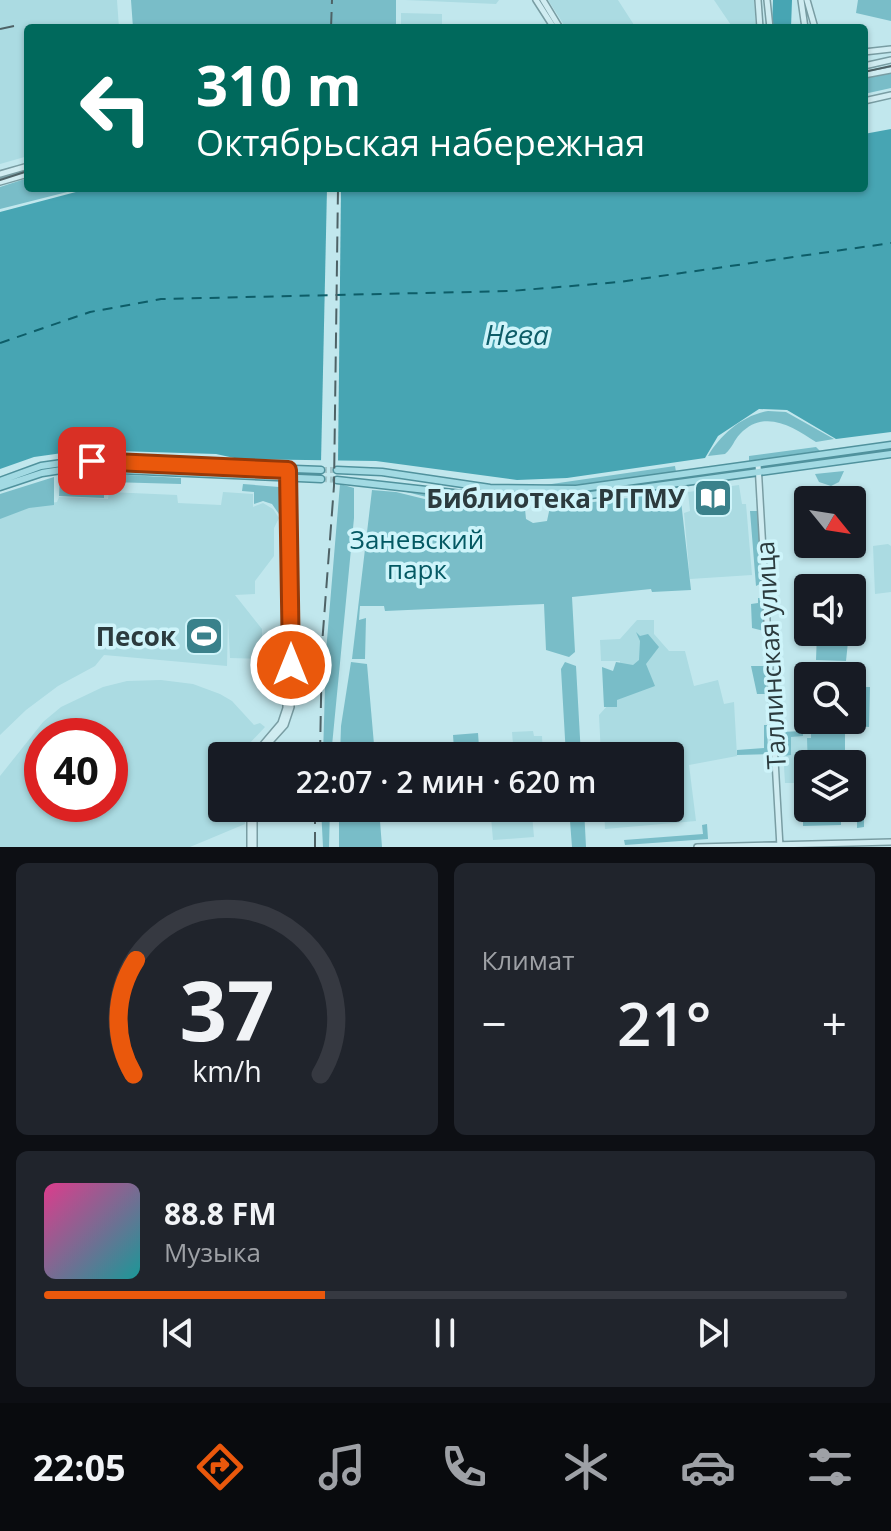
<!DOCTYPE html>
<html lang="ru">
<meta charset="utf-8">
<style>
body{margin:0;font-family:"Open Sans",sans-serif;background:#20242c;color:#f1f3f6;height:100vh;display:flex;flex-direction:column;font-size:30px;white-space:nowrap}
*{box-sizing:border-box;margin:0}
p{font-size:26px;color:#9ea1a6}
.icon{flex:none;width:44px;height:44px;fill:none;stroke:currentColor;stroke-width:2;stroke-linecap:round;stroke-linejoin:round}
.map{position:relative;height:847px;overflow:hidden}
.side{display:flex;flex-direction:column;gap:16px;padding:16px;background:#0d0f14;flex:1}
.side>*{flex:none}
.guide{position:absolute;left:24px;top:24px;width:844px;height:168px;border-radius:8px;box-shadow:0 2px 6px #0004;background:#00695c;color:#fff;overflow:hidden}
.needle{width:52px;rotate:120deg}
.tools{position:absolute;left:794px;top:486px;display:grid;gap:16px}
.tools a{display:grid;place-items:center;width:72px;height:72px;border-radius:8px;background:#171b24;box-shadow:0 2px 6px #0004;font-size:40px}
.speed{position:absolute;left:24px;top:718px;display:flex;gap:16px;font-size:40px;font-weight:700;text-align:center}
.speed>*{display:grid;place-content:center;width:104px;height:104px;border-radius:50%;background:#171b24;box-shadow:0 2px 6px #0004;line-height:1}
.speed .limit{border:12px solid #d22;background:#fff;color:#111}
.pin{position:absolute;display:grid;place-items:center;width:68px;height:68px;color:#fff;margin:-34px;border-radius:16px;box-shadow:0 4px 12px #0006}
.me{position:absolute;width:88px;margin:-44px;rotate:0deg;stroke-linejoin:round;filter:drop-shadow(0 0 6px #0008)}
.turn{display:flex;align-items:center;gap:28px;height:168px;padding:0 40px;font-size:36px}
.turn .icon{width:104px;height:104px;stroke-width:2.5}
.turn b{display:block;font-size:56px;line-height:68px}
.big{font-size:60px;font-weight:600;line-height:1.1}
.side .tile{flex:1;display:flex;flex-direction:column;justify-content:center;gap:12px;min-width:0;padding:0 28px;border-radius:12px;background:#20242c}
.side .dial{align-items:center;gap:0}
.dial svg{height:208px;overflow:visible;fill:none;stroke:#363941;stroke-width:7;stroke-linecap:round;text-anchor:middle}
.dial text{fill:#f1f3f6;stroke:none}
.song{display:flex;align-items:center;gap:24px}
.cover{width:96px;height:96px;border-radius:12px;background:linear-gradient(135deg,hsl(330 70% 55%),hsl(180 70% 35%))}
.played{height:8px;border-radius:4px;background:linear-gradient(90deg,#ea580c 35%,#363941 35%)}
.keys{display:flex;justify-content:space-around;direction:ltr}
.heat{display:flex;justify-content:space-between;align-items:center;font-size:44px;direction:ltr}
.side .tiles{flex:1;display:grid;gap:16px;grid-template-columns:1fr 1fr}
.tile:last-child{grid-column:span 2}
.trip{position:absolute;left:208px;top:742px;width:476px;height:80px;border-radius:8px;background:#171b24;box-shadow:0 2px 6px #0004;font-weight:600;line-height:80px;text-align:center}
.tabs{display:flex;height:128px;justify-content:space-around;align-items:center;background:#090b0e;color:#9ea1a6}
.tabs .icon{width:56px;height:56px}
.tabs .active{color:#ea580c}
.tabs b{font-size:36px;color:#f1f3f6}
.map>svg:first-child{display:block}
</style>
<div class="map">
<svg width="891" height="847" viewBox="0 0 891 847">
<rect width="100%" height="100%" fill="#c1e7ed"/>
<path fill="#abdbe2" fill-rule="evenodd" d="M0 0H117L119 28H28V156L0 164Z
M405 0H499L496 4Z
M548 0H618L636 28H566Z
M714 0H754L756 28H733Z
M401 13 442 14V28H401Z
M739 485 742 504H746L752 575 690 579 684 513 690 511 688 492Z
M109 492 177 495 178 503 221 505 223 492 253 494V507L263 503 273 509 279 518 274 528V556L255 581V594L235 595 262 629V659L230 658 228 618 227 666 104 655 95 666 58 686 26 710 0 735V517L31 506 57 502 59 497 108 499Z
M888 544 891 546V592L875 594 873 546Z
M637 620H654V634L669 651H685L694 686 718 680 724 704 734 702 737 756 689 765 696 821 605 829 604 808H670V756H601L599 715 619 693 620 661H601L600 640 620 639Z
M161 680 193 684 220 694 232 701 254 725 260 723 265 727 248 745 246 756H222V808H245V824L190 847H0V776L43 722 61 707 103 687 127 681ZM42 736H110V804H42Z
M533 731 534 736H542L543 756H514L512 732Z
M845 731V764H808V783H785L782 732Z
M405 742 411 748 426 747 457 756H386L385 745Z
M532 814 534 837 493 840 491 817Z"/>
<path fill="#79bdc8" d="M131 0H396V28H133Z
M858 0H891V21L856 13Z
M891 73V88L864 94V78Z
M28 178V188H83L0 209V187Z
M768 411 786 412 834 439 816 442C793 427 765 408 740 434 734 440 733 447 725 454L708 456C720 435 743 415 768 411Z
M816 447 820 451 749 461V456Z
M675 466 676 472 576 485 538 486Z
M844 471 839 482 831 486 819 482 815 474Z
M71 474H105L104 482 86 483V493L104 494V498L59 496 60 476Z
M110 474 181 478V484L109 482Z
M54 477V505L29 508 0 519V494Z
M243 484 279 487 281 517 272 504 263 501 254 504V492L242 491Z
M340 484 354 488V518L331 756H323L326 652Z
M679 487 551 504V501Z
M372 490 396 492 465 509H525L526 519 533 523 547 521 550 507 680 492 691 590 652 592 651 589 572 597 575 652 569 657 546 650 544 604 385 611 384 606H360L359 620 366 618 365 659H352Z
M398 490 524 501V507L472 508Z
M750 511H759L762 583 756 586Z
M758 598H762L764 631 752 628 751 604 758 603Z
M636 632 640 636 648 634 659 647 646 664 655 686 617 700V707H604L602 667 613 671 616 662 633 665 639 660 640 641Z
M817 632H849L846 661 816 660Z
M351 662 367 664 375 756H340L341 726Z
M565 662 576 666 581 756H566L561 669Z
M751 666H766L767 694H757Z
M856 687H870L869 727 855 726Z
M764 725H767L768 754 737 755V750L764 748Z
M803 731V736L791 737V755L783 756 782 732Z
M807 731H845V764H808V769L807 738H811V733Z
M478 733 479 747 454 749 453 735Z
M864 791V827L857 828V792Z
M803 803H808V808H841V825L803 826Z
M321 808H330L329 847H323Z
M339 808H379L382 847H339Z
M569 808H584L586 847H572Z
M707 824 708 839 625 845 624 840 703 834 702 825Z"/>
<path fill="#47a5b3" d="M773 0H792L791 28H772Z
M891 129V432L836 439 787 410 759 409 718 436 705 458 567 478 517 480 376 461 239 459 216 454 84 450 34 457 0 469V212L91 188H864V134Z"/>
<path fill="#c1e7ed" d="M327 188H341L338 463H321Z"/>
<g fill="none" stroke-linecap="round" stroke-linejoin="round">
<path stroke="#0d5d68" stroke-width="2" stroke-dasharray="10 8" stroke-linecap="butt" d="M0 343 90 312 161 299 511 291 619 282 891 243"/>
<path stroke="#a3c5ca" stroke-width="6" stroke-dasharray="6 3" stroke-linecap="butt" d="M321 470H337
M321 479 337 480"/>
<defs>
<path id="secondary" d="M536 0 554 28
M543 0 560 28
M758 0 760 28
M767 0 770 28
M801 0 805 28
M807 0 815 28
M864 52 891 49
M864 66 891 60
M864 75 891 70
M864 101 891 95
M0 174 28 166
M0 182 28 174
M758 464 780 847
M253 756 281 723 286 708 288 470
M257 756 285 725 291 707 289 475
M250 847V808
M254 847V808
M697 847 891 842"/>
<path id="primary" d="M337 470 382 472 490 488 576 489 891 445
M337 480 489 497H576L891 454
M0 481 41 466 76 461 321 470
M0 487 42 473 74 468 321 479"/>
</defs>
<use href="#secondary" stroke="#799da3" stroke-width="8"/>
<use href="#primary" stroke="#50929d" stroke-width="9"/>
<use href="#secondary" stroke="#d0ecf1" stroke-width="5"/>
<use href="#primary" stroke="#a2dae3" stroke-width="6"/>
<path stroke="#4e6266" stroke-width="2" d="M864 72 891 66
M0 180 28 171"/>
<path stroke="#4e6266" stroke-width="2" stroke-dasharray="16 8" stroke-linecap="butt" d="M331 28 332 0
M0 29 14 26
M320 756 322 645 334 486 338 188
M315 808V847"/>
</g>
<g fill="none" stroke-linecap="round" stroke-linejoin="round">
<defs>
<path id="route" d="M92 461 288 470 291 665"/>
</defs>
<use href="#route" stroke="#983908" stroke-width="20"/>
<use href="#route" stroke="#ea580c" stroke-width="14"/>
</g>
<defs>
<symbol id="library-square" viewBox="-11 -11 22 22"><rect x="-9" y="-9" width="18" height="18" rx="4" fill="#3a818b" stroke="#cef4fa"/><path d="M-6-4Q-3-5.5-.7-3.5V5Q-3 3-6 4ZM6-4Q3-5.5 .7-3.5V5Q3 3 6 4Z" fill="#fff"/></symbol>
<symbol id="stadium-square" viewBox="-11 -11 22 22"><rect x="-9" y="-9" width="18" height="18" rx="4" fill="#3a818b" stroke="#cef4fa"/><path d="M0-5a6.5 5 0 1 0 0 10a6.5 5 0 1 0 0-10ZM-3.5-1.8h7v3.6h-7Z" fill="#fff"/></symbol>
</defs>
<g fill-rule="evenodd">
<use href="#library-square" x="691" y="476" width="44" height="44"/>
<use href="#stadium-square" x="182" y="614" width="44" height="44"/>
</g>
<g text-anchor="middle" dominant-baseline="central" stroke-width="7" stroke-linejoin="round" paint-order="stroke">
<g font-size="26" font-weight="bold" fill="#2c3b3e" stroke="#cef4fa" text-anchor="end">
<text x="685" y="498">Библиотека РГГМУ</text>
<text x="176" y="636">Песок</text>
</g>
<g font-size="26" fill="#045963" stroke="#cef4fa">
<text x="417" y="539">Заневский<tspan x="417" dy="30">парк</tspan></text>
</g>
<g font-size="26" fill="#2c3b3e" stroke="#cef4fa">
<text transform="translate(770 655) rotate(-93)">Таллинская улица</text>
</g>
<g font-size="28" font-style="italic" fill="#0d5d68" stroke="#cef4fa">
<text x="517" y="334">Нева</text>
</g>
</g>
</svg>
<div class="tools">
<a><svg class="needle" viewBox="-14 -14 28 28"><path d="M0-13l5 13h-10z" fill="#e53935"/><path d="M0 13l5-13h-10z" fill="#9ea1a6"/></svg></a>
<a><svg class="icon" aria-label="sound" viewBox="0 0 24 24"><path d="M4 9h4l5-4v14l-5-4H4zM17 9q2 3 0 6"/></svg></a>
<a><svg class="icon" aria-label="search" viewBox="0 0 24 24"><circle cx="10" cy="10" r="6"/><path d="M15 15l6 6"/></svg></a>
<a><svg class="icon" aria-label="layers" viewBox="0 0 24 24"><path d="M12 4l9 5-9 5-9-5zM3 14l9 5 9-5"/></svg></a>
</div>
<div class="speed"><div class="limit">40</div></div>
<div class="pin" style="left:92px;top:461px;background:#d93025"><svg class="icon" aria-label="arrive" viewBox="0 0 24 24"><path d="M6 21V4h12l-3 4 3 4H6"/></svg></div>
<svg class="me" style="left:291px;top:665px" viewBox="-20 -20 40 40"><circle r="17" fill="#ea580c" stroke="#fff" stroke-width="3"/><path d="M0-11L8 9 0 5-8 9z" fill="#fff"/></svg>
<div class="trip">22:07 · 2 мин · 620 m</div>
<div class="guide">
<div class="turn"><svg class="icon" aria-label="left" viewBox="0 0 24 24"><path d="M17 20v-9H6M10 6l-5 5 5 5"/></svg><div><b>310 m</b>Октябрьская набережная</div></div>
</div>
</div>
<section class="side">
<div class="tiles">
<div class="tile dial"><svg viewBox="0 0 100 80">
<path d="M14 69A42 42 0 1 1 86 69"/>
<path d="M14 69A42 42 0 0 1 15 25" stroke="#ea580c"/>
<text x="50" y="56" font-size="32" font-weight="700">37</text>
<text x="50" y="72" font-size="11">km/h</text>
</svg></div>
<div class="tile"><p>Климат</p>
<div class="heat"><a>−</a><b class="big">21°</b><a>+</a></div>
</div>
<div class="tile">
<div class="song"><i class="cover"></i><div><b>88.8 FM</b><p>Музыка</p></div></div>
<div class="played"></div>
<div class="keys"><svg class="icon" aria-label="previous" viewBox="0 0 24 24"><path d="M18 5L8 12l10 7zM5 5v14"/></svg><svg class="icon" aria-label="pause" viewBox="0 0 24 24"><path d="M8 5v14M16 5v14"/></svg><svg class="icon" aria-label="next" viewBox="0 0 24 24"><path d="M6 5l10 7-10 7zM19 5v14"/></svg></div>
</div>
</div>
</section>
<nav class="tabs">
<b>22:05</b>
<svg class="icon active" aria-label="directions" viewBox="0 0 24 24"><path d="M12 3l9 9-9 9-9-9zM9 14v-3h6M13 9l2 2-2 2"/></svg>
<svg class="icon" aria-label="music" viewBox="0 0 24 24"><path d="M9 18V5l10-2v13"/><circle cx="6" cy="18" r="3"/><circle cx="16" cy="16" r="3"/></svg>
<svg class="icon" aria-label="phone" viewBox="0 0 24 24"><path d="M5 4h4l2 5-3 2q2 4 5 5l2-3 5 2v4C11 20 4 13 5 4z"/></svg>
<svg class="icon" aria-label="climate" viewBox="0 0 24 24"><path d="M12 3v18M4 7l16 10M4 17L20 7"/></svg>
<svg class="icon" aria-label="car" viewBox="0 0 24 24"><path d="M5 17H2v-5l4-1 3-4h7l3 4 3 1v5h-3M9 17h6M6 11h13"/><circle cx="7" cy="17" r="2"/><circle cx="17" cy="17" r="2"/></svg>
<svg class="icon" aria-label="filters" viewBox="0 0 24 24"><path d="M4 7h16M4 17h16"/><circle cx="9" cy="7" r="2"/><circle cx="15" cy="17" r="2"/></svg>
</nav>
